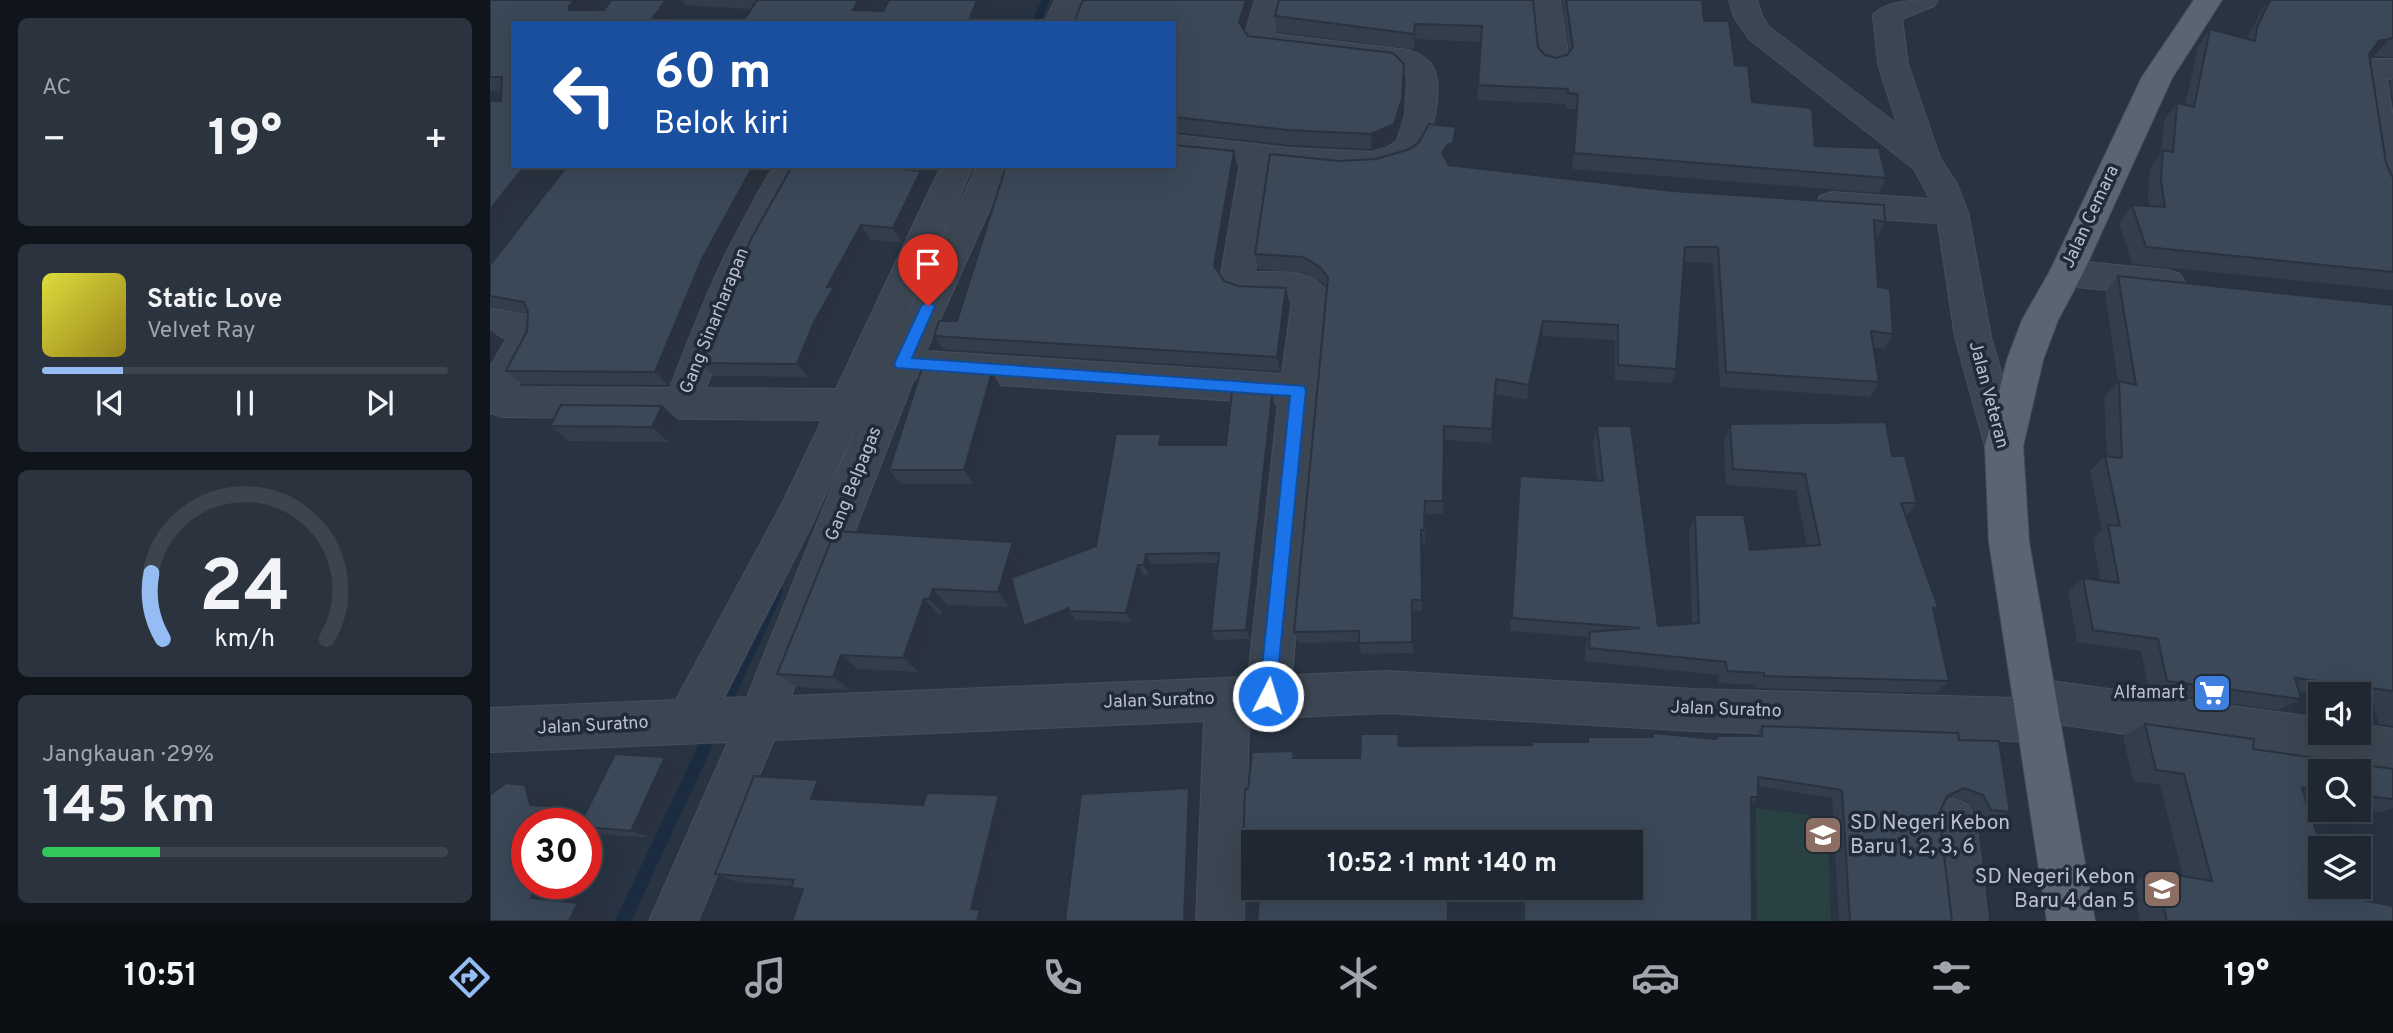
<!DOCTYPE html>
<html lang="id">
<meta charset="utf-8">
<style>
body{margin:0;font-family:Overpass,sans-serif;background:#2b333e;color:#f1f3f6;height:100vh;display:flex;flex-direction:column;font-size:26px;white-space:nowrap}
*{box-sizing:border-box;margin:0}
p{font-size:23px;color:#a1a5ac}
.icon{flex:none;width:38px;height:38px;fill:none;stroke:currentColor;stroke-width:2;stroke-linecap:round;stroke-linejoin:round}
.map{position:relative;flex:1;overflow:hidden}
.panel{display:flex;flex-direction:column;gap:18px;padding:18px;background:#10151c;width:490px}
.panel>*{flex:none}
.top-card{position:absolute;left:21px;top:21px;width:665px;height:147px;border-radius:0px;box-shadow:0 7px 28px #0002,0 0 0 2px #3c444d;background:#1a4fa0;color:#fff;overflow:hidden}
.buttons{position:absolute;left:1818px;top:682px;display:grid;gap:14px}
.buttons a{display:grid;place-items:center;width:63px;height:63px;border-radius:0px;background:#1e2732;box-shadow:0 7px 28px #0002,0 0 0 2px #3c444d;font-size:35px}
.speed{position:absolute;left:21px;top:808px;display:flex;gap:14px;font-size:35px;font-weight:700;text-align:center}
.speed>*{display:grid;place-content:center;width:91px;height:91px;border-radius:50%;background:#1e2732;box-shadow:0 7px 28px #0002,0 0 0 2px #3c444d;line-height:1}
.speed .limit{border:10px solid #d22;background:#fff;color:#111}
.pin{position:absolute;display:grid;place-items:center;width:60px;height:60px;color:#fff;margin:-72px -30px;border-radius:50% 50% 50% 0;rotate:-45deg;box-shadow:0 0 7px #0007}
.pin .icon{rotate:45deg}
.me{position:absolute;width:77px;margin:-38px;rotate:5deg;stroke-linejoin:round;filter:drop-shadow(0 0 5px #0008)}
.turn{display:flex;align-items:center;gap:24px;height:147px;padding:0 28px;font-size:32px}
.turn .icon{width:91px;height:91px;stroke-width:2.5}
.turn b{display:block;font-size:49px;line-height:60px}
.big{font-size:52px;font-weight:700;line-height:1.1}
.panel .tile{flex:1;display:flex;flex-direction:column;justify-content:center;gap:10px;min-width:0;padding:0 24px;border-radius:10px;background:#2b333e}
.panel .dial{align-items:center;gap:0}
.dial svg{height:182px;overflow:visible;fill:none;stroke:#3c444d;stroke-width:7;stroke-linecap:round;text-anchor:middle}
.dial text{fill:#f1f3f6;stroke:none}
.song{display:flex;align-items:center;gap:21px}
.cover{width:84px;height:84px;border-radius:10px;background:linear-gradient(135deg,hsl(60 70% 55%),hsl(50 70% 35%))}
.played{height:7px;border-radius:4px;background:linear-gradient(90deg,#96bcf4 20%,#3c444d 20%)}
.keys{display:flex;justify-content:space-around;direction:ltr}
.heat{display:flex;justify-content:space-between;align-items:center;font-size:38px;direction:ltr}
.charge{height:10px;border-radius:5px;background:linear-gradient(90deg,#34c759 29%,#3c444d 0)}
.trip{position:absolute;left:751px;top:830px;width:402px;height:70px;border-radius:0px;background:#1e2732;box-shadow:0 7px 28px #0002,0 0 0 2px #3c444d;font-weight:700;line-height:70px;text-align:center}
.dock{display:flex;height:112px;justify-content:space-around;align-items:center;background:#0c1014;color:#a1a5ac}
.dock .icon{width:49px;height:49px}
.dock .selected{color:#96bcf4}
.dock b{font-size:32px;color:#f1f3f6}
main{display:flex;flex:1;min-height:0}
.map>svg:first-child{display:block}
</style>
<main>
<section class="panel">
<div class="tile"><p>AC</p>
<div class="heat"><a>−</a><b class="big">19°</b><a>+</a></div>
</div>
<div class="tile">
<div class="song"><i class="cover"></i><div><b>Static Love</b><p>Velvet Ray</p></div></div>
<div class="played"></div>
<div class="keys"><svg class="icon" aria-label="previous" viewBox="0 0 24 24"><path d="M18 5L8 12l10 7zM5 5v14"/></svg><svg class="icon" aria-label="pause" viewBox="0 0 24 24"><path d="M8 5v14M16 5v14"/></svg><svg class="icon" aria-label="next" viewBox="0 0 24 24"><path d="M6 5l10 7-10 7zM19 5v14"/></svg></div>
</div>
<div class="tile dial"><svg viewBox="0 0 100 80">
<path d="M14 69A42 42 0 1 1 86 69"/>
<path d="M14 69A42 42 0 0 1 9 40" stroke="#96bcf4"/>
<text x="50" y="56" font-size="32" font-weight="700">24</text>
<text x="50" y="72" font-size="11">km/h</text>
</svg></div>
<div class="tile"><p>Jangkauan · 29%</p><b class="big">145 km</b><div class="charge"></div></div>
</section>
<div class="map">
<svg width="1903" height="921" viewBox="0 0 1903 921">
<rect width="100%" height="100%" fill="#283442"/>
<path fill="#2a4143" d="M1266 808 1337 818 1341 921H1267Z"/>
<g fill="none" stroke-linecap="round" stroke-linejoin="round">
<path fill="#1b2b40" fill-rule="evenodd" d="M552 0H560L550 23H541Z
M287 585 292 587 294 591 236 716 231 718 226 716 224 711 226 706 282 587Z
M224 721 229 723 231 728 141 921H125L219 723Z"/>
<defs>
<path id="minor" d="M565 0H593L582 23H554Z
M765 0H793L784 34 919 50C929 54 940 59 944 69 954 91 942 152 919 163 879 183 824 173 781 168L765 272C792 273 823 267 837 293L802 675 897 671 1204 689 1525 698 1530 685 1546 679 1830 718V733H1869V724L1903 729V773L1568 724 1564 735 1548 742 1204 731 897 713 759 719 754 921H706L714 721 284 740 208 921H159L238 742 0 752V708L186 700 294 500 332 420 12 417 0 413V367L17 338 0 336V308L47 317C60 342 39 365 27 387L180 388C209 311 240 236 284 166H317L270 252 216 388 346 389 451 166H483L401 350 487 166H519L436 351 792 374 802 300 752 298 740 294 730 279 750 164 684 157V135L800 148 882 152 896 148 907 141 915 115 917 79 916 74 905 66 761 49 754 38ZM424 379 788 404 758 677 301 696ZM369 420 257 697 234 698 322 524Z
M1042 0H1070L1079 61 1074 68 1064 71 1054 68 1049 61Z
M1239 0H1267L1272 16 1279 27 1407 124 1388 64 1383 15C1396 0 1427 0 1448 0L1444 6 1412 19 1418 64 1450 158 1467 184 1478 212 1501 337 1533 446 1527 457 1514 462 1501 457 1495 446 1465 337 1448 223 1342 216 1330 212 1326 204 1330 196 1342 192 1440 199 1424 169 1259 39 1244 17Z
M1884 59H1903V79H1897L1903 117V207L1892 203 1881 180 1866 72 1874 62Z
M1576 260 1678 270 1690 274 1695 283 1690 292 1678 296 1576 286 1564 282 1559 273 1564 264Z
M1463 798 1479 805 1486 821 1498 921H1450L1440 821 1447 805Z"/>
<path id="major" d="M1704 0H1732L1682 78 1593 273 1568 320 1553 360 1533 446 1539 542 1605 921H1557L1499 542 1495 446 1517 360 1532 320 1560 271 1652 77Z"/>
</defs>
<use href="#minor" stroke="#464f5b" stroke-width="2"/>
<use href="#major" stroke="#464f5b" stroke-width="2"/>
<use href="#minor" fill="#3c4652" fill-rule="evenodd"/>
<use href="#major" fill="#5b6572" fill-rule="evenodd"/>
</g>
<path fill="#323e4c" d="M0 0H109L101 10H114L121 0H382L378 10 393 11 399 0H500L491 23 195 5 23 166H60L0 242V101H11V92L0 91Z
M764 0 754 30 758 36 914 64V79L912 115 905 139 882 149 800 145 684 132V23Z
M1043 0 1048 47 1055 55 1066 58 1077 55 1079 51 1072 0H1212L1214 21 1245 65 1262 102 1325 146 1396 178 1389 193 1082 169 1086 109H1076V104L987 100 991 42 925 39 924 49 787 32 785 16Z
M1779 0H1903V57L1884 56 1880 58 1896 163 1903 178V290L1642 264 1629 223 1642 205 1659 206 1658 197 1660 168 1671 153 1674 121 1687 103 1695 105 1708 47 1720 29 1757 39 1771 11Z
M1903 78V100L1900 82Z
M966 144 963 159 957 162 959 165 1395 222 1387 238 1385 237 1388 287 1403 334 1395 349 1383 348 1389 382 1380 397 1230 387 1223 263 1194 262 1186 369 1182 383 1125 380V340L1052 336 1037 400 1005 394 1001 443 954 440 953 514H936L935 543H931L932 611H923V653L871 654 869 642 808 643 804 632 836 289 833 283 816 273 768 269 765 254 849 161 886 159Z
M302 166H418L416 170 431 171 439 185 412 242 380 240 350 295 354 301 335 336 318 377 224 376 211 363Z
M747 166 729 273 734 281 748 286 796 288 799 303 790 371 453 349 444 336 467 321Z
M0 265 224 273 178 385 32 384 16 371 37 331 38 314 0 306Z
M1628 276 1903 305V726L1889 724 1881 702 1869 700V695H1830L1809 692 1811 699 1789 710 1659 692 1651 651 1587 642 1578 591 1593 578 1610 580 1603 539 1612 530 1600 471 1615 456H1617L1614 397 1628 382 1615 293Z
M511 388 484 484H411L399 470Z
M172 406 189 421 179 442 79 441 60 426Z
M785 406 760 639 725 640 721 631 728 563 661 564 659 575H653L642 622 586 620 584 618 541 635 534 626 525 592 520 607 457 605 454 614H448L429 672 368 669 361 690 307 687 287 674 345 531 535 558 530 575 606 546 671 434 676 445H736Z
M1240 424 1402 456 1427 503 1416 517 1448 607 1444 611 1459 681 1445 693 1266 688V685L1229 683 1228 675 1095 661 1096 645 1098 637 1020 631 1028 491 1030 476 1107 480 1103 443 1107 426 1168 626 1202 623 1199 531 1205 515 1260 550 1317 546 1306 490 1236 485 1234 441Z
M1655 724 1763 749 1903 769V808L1890 812 1869 809V772H1830V804L1817 803 1847 895 1903 921H1650L1647 903H1649L1645 881 1669 872 1693 876 1670 785 1643 781 1633 736Z
M1272 726 1469 740 1520 812 1506 819 1487 817 1480 803 1462 796 1456 799 1449 814 1462 921H1349L1342 798 1268 786V797L1261 805 1262 921H1032L1031 887H1141V842H763V887H958L757 889 752 883 758 789 804 751 807 758H870L910 746 1042 745V742H1096L1098 737H1162L1163 733 1225 739 1227 736H1265Z
M125 754 175 757 195 767 162 838 110 834 96 863V824H37V884H86L78 902 88 903 121 911 116 921H0V795L16 783 35 785 68 797 70 807 85 808 96 812Z
M346 790 342 800 433 805 509 795 521 804 496 913 504 916 503 921H302L312 892 301 888 302 886 247 882 225 874Z"/>
<path fill="#29323e" d="M84 0H109L91 21 79 10V6Z
M176 0H192L195 5 181 23H159Z
M368 0H382L372 23 363 10Z
M487 0H500L491 23H478Z
M756 0H764L751 37 749 22Z
M925 24V39L924 49V34Z
M1900 38 1884 56 1873 59 1889 41Z
M914 64V79L912 115 905 139 882 149 881 134Z
M966 127V144L963 159 957 162 952 153Z
M744 151 747 166 728 280 724 266Z
M35 166H60L0 242V209Z
M263 166H281L224 273 178 385 165 372 212 259Z
M402 166H418L409 183 400 168Z
M431 171 439 185 412 242 403 228Z
M371 225 380 240 350 295 354 301 335 336 318 377 307 364 337 287Z
M796 288 799 303 790 371 787 357Z
M1053 321 1052 336 1037 400 1039 385Z
M0 330 13 340 0 362Z
M502 372 511 388 484 484 474 470Z
M782 395 785 406 760 639 756 630Z
M172 406 189 421 179 442 162 427Z
M671 434 676 445H669Z
M523 542 535 558 520 607 508 592Z
M656 554 661 564 659 575 654 565Z
M648 565 653 575 642 622 636 613Z
M443 589 457 605 454 614 439 599Z
M434 599 448 614 429 672 413 658Z
M579 608V611L584 618 541 635 534 626Z
M351 655 368 669 361 690 343 677Z
M175 757 195 767 162 838 141 831Z
M328 780 346 790 339 808 321 799Z
M35 785 68 797 73 817 40 805Z
M699 788 708 800 705 921H694Z
M509 795 521 804 496 913 504 916 503 921H487L481 909Z
M85 808 117 819 96 824H77Z
M96 829 110 834 96 863Z
M48 884H86L75 907 41 898Z
M88 903 121 911 116 921H79Z"/>
<path fill="#3a4858" stroke="#29323e" stroke-width="2" d="M0 0H84L79 6V10H114L121 0H176L159 23H23V166H35L0 209V101H11L12 77H0Z
M267 0H368L363 10 393 11 399 0H487L478 23H252Z
M593 0H756L749 22 758 36 903 53 914 64 912 99 904 124 881 134 798 130 684 117V23H584Z
M789 0H1043L1048 47 1055 55 1066 58 1077 55 1083 47 1076 0H1212L1214 21H1239L1245 65 1258 66 1262 102 1322 108 1325 146 1389 148 1396 178 1084 153 1088 94 1078 93V89L988 85 992 26 925 24 924 34 785 16Z
M1780 0H1903V38L1889 41 1879 54 1896 163 1903 178V272L1656 247 1642 205 1675 207 1671 180 1673 150 1683 152 1687 103 1704 107 1720 29 1765 41 1767 27Z
M939 124 966 127 963 143 957 145 952 153 959 165 1183 191 1394 205 1395 222 1384 220 1388 287 1400 289 1403 334 1381 331 1389 382 1236 372 1228 247H1195L1186 369 1128 365V325L1053 321 1039 385 1006 379 1002 429 954 426 953 501H935L934 530H931L932 600H922V642L869 643V631L804 632 838 278 830 267 813 257 765 254 780 154 849 161 886 159 920 149 929 142Z
M684 145 744 151 724 266 734 281 748 286 796 288 787 357 444 336 449 321H467L516 166H684Z
M77 166H263L212 259 165 372 16 371 37 331 38 312 34 302 0 296V265Z
M302 166H402L400 168 431 171 403 228 371 225 337 287H344L324 322 307 364 211 363 261 239Z
M1628 276 1903 305V691L1805 678 1811 699 1677 681 1668 639 1603 630 1593 578 1629 583 1618 525 1630 526 1615 456 1632 458 1629 381 1646 385Z
M432 368 502 372 474 470H399Z
M742 392 782 395 756 630 721 631 729 553 656 554 654 565H648L636 613 579 611V608L534 626 521 578 606 546 626 434H671L669 445H736Z
M71 405 172 406 162 427 60 426Z
M1396 422 1402 456H1415L1427 503H1411L1448 607 1443 608 1459 681 1274 676V673L1237 671 1236 662 1099 648 1100 632 1150 628 1022 618 1030 476 1113 481 1107 426H1141L1168 626 1209 623 1205 515H1254L1260 550 1330 545 1315 474 1243 469 1240 424Z
M345 531 523 542 508 592 443 589 439 599H434L413 658 351 655 343 677 287 674Z
M1655 724 1764 739 1763 749 1903 769V799L1869 795V772H1830V790L1812 788 1832 849H1830V887H1845L1847 895 1903 906V921H1677L1671 896H1673L1669 872 1722 881 1694 774 1666 770Z
M1272 726 1468 733 1469 740 1509 741 1520 812 1501 810 1493 795 1474 788 1457 796 1449 814 1462 921H1360L1352 790 1268 777V797H1261L1262 921H1034L1033 887H1141V842H763V883H752L755 789H758L762 752 804 751 803 758H870L871 734H909L908 746 1042 745V742H1098V737H1163V733L1226 739 1227 736H1272Z
M125 754 175 757 141 831 96 827V824H90Z
M264 776 328 780 321 799 433 805 437 793 509 795 481 909 490 910 487 921H302L313 889 301 888 304 880 225 874Z
M16 783 35 785 40 805 85 808 77 824H37V884H48L41 898 88 903 79 921H0V795Z
M699 788 694 921H575L591 794Z
M770 887H958V921H767Z"/>
<path fill="#1a73e8" stroke="#114b97" stroke-width="2" d="M438 301 445 306 422 358 814 386 816 390 785 703 778 705 772 703 769 696 800 396 406 368 404 364 431 306Z"/>
<defs>
<symbol id="supermarket-square" viewBox="-11 -11 22 22"><rect x="-9" y="-9" width="18" height="18" rx="4" fill="#3f7fe0" stroke="#212b37"/><path d="M-6-5.5h2.5l.6 2H6L4.5 2H-2.5L-4.4-4H-6ZM-1.5 3.2a1.3 1.3 0 1 0 .1 0ZM3 3.2a1.3 1.3 0 1 0 .1 0Z" fill="#fff"/></symbol>
<symbol id="school-square" viewBox="-11 -11 22 22"><rect x="-9" y="-9" width="18" height="18" rx="4" fill="#8d6e63" stroke="#212b37"/><path d="M0-5L7-2L0 1L-7-2ZM-4 1L0 2.5L4 1V4Q0 6-4 4Z" fill="#fff"/></symbol>
</defs>
<g fill-rule="evenodd">
<use href="#supermarket-square" x="1700" y="671" width="44" height="44"/>
<use href="#school-square" x="1311" y="813" width="44" height="44"/>
<use href="#school-square" x="1650" y="867" width="44" height="44"/>
</g>
<g text-anchor="middle" dominant-baseline="central" stroke-width="7" stroke-linejoin="round" paint-order="stroke">
<g font-size="18" fill="#bac1cc" stroke="#212b37">
<text transform="translate(1601 217) rotate(-65)">Jalan Cemara</text>
<text transform="translate(225 321) rotate(-68)">Gang Sinarharapan</text>
<text transform="translate(1498 395) rotate(75)">Jalan Veteran</text>
<text transform="translate(364 484) rotate(-68)">Gang Belpagas</text>
<text transform="translate(669 701) rotate(-2)">Jalan Suratno</text>
<text transform="translate(1236 710) rotate(2)">Jalan Suratno</text>
<text transform="translate(103 726) rotate(-3)">Jalan Suratno</text>
</g>
<g font-size="18" fill="#bac1cc" stroke="#212b37" text-anchor="end">
<text x="1695" y="693">Alfamart</text>
</g>
<g font-size="21" fill="#bac1cc" stroke="#212b37" text-anchor="start">
<text x="1360" y="823">SD Negeri Kebon<tspan x="1360" dy="24">Baru 1, 2, 3, 6</tspan></text>
<text x="1645" y="877" text-anchor="end">SD Negeri Kebon<tspan x="1645" dy="24">Baru 4 dan 5</tspan></text>
</g>
</g>
</svg>
<div class="buttons">
<a><svg class="icon" aria-label="sound" viewBox="0 0 24 24"><path d="M4 9h4l5-4v14l-5-4H4zM17 9q2 3 0 6"/></svg></a>
<a><svg class="icon" aria-label="search" viewBox="0 0 24 24"><circle cx="10" cy="10" r="6"/><path d="M15 15l6 6"/></svg></a>
<a><svg class="icon" aria-label="layers" viewBox="0 0 24 24"><path d="M12 4l9 5-9 5-9-5zM3 14l9 5 9-5"/></svg></a>
</div>
<div class="speed"><div class="limit">30</div></div>
<div class="pin" style="left:438px;top:306px;background:#d93025"><svg class="icon" aria-label="arrive" viewBox="0 0 24 24"><path d="M6 21V4h12l-3 4 3 4H6"/></svg></div>
<svg class="me" style="left:778px;top:696px" viewBox="-20 -20 40 40"><circle r="17" fill="#1a73e8" stroke="#fff" stroke-width="3"/><path d="M0-11L8 9 0 5-8 9z" fill="#fff"/></svg>
<div class="trip">10:52 · 1 mnt · 140 m</div>
<div class="top-card">
<div class="turn"><svg class="icon" aria-label="left" viewBox="0 0 24 24"><path d="M17 20v-9H6M10 6l-5 5 5 5"/></svg><div><b>60 m</b>Belok kiri</div></div>
</div>
</div>
</main>
<nav class="dock">
<b>10:51</b>
<svg class="icon selected" aria-label="directions" viewBox="0 0 24 24"><path d="M12 3l9 9-9 9-9-9zM9 14v-3h6M13 9l2 2-2 2"/></svg>
<svg class="icon" aria-label="music" viewBox="0 0 24 24"><path d="M9 18V5l10-2v13"/><circle cx="6" cy="18" r="3"/><circle cx="16" cy="16" r="3"/></svg>
<svg class="icon" aria-label="phone" viewBox="0 0 24 24"><path d="M5 4h4l2 5-3 2q2 4 5 5l2-3 5 2v4C11 20 4 13 5 4z"/></svg>
<svg class="icon" aria-label="climate" viewBox="0 0 24 24"><path d="M12 3v18M4 7l16 10M4 17L20 7"/></svg>
<svg class="icon" aria-label="car" viewBox="0 0 24 24"><path d="M5 17H2v-5l4-1 3-4h7l3 4 3 1v5h-3M9 17h6M6 11h13"/><circle cx="7" cy="17" r="2"/><circle cx="17" cy="17" r="2"/></svg>
<svg class="icon" aria-label="filters" viewBox="0 0 24 24"><path d="M4 7h16M4 17h16"/><circle cx="9" cy="7" r="2"/><circle cx="15" cy="17" r="2"/></svg>
<b>19°</b>
</nav>
